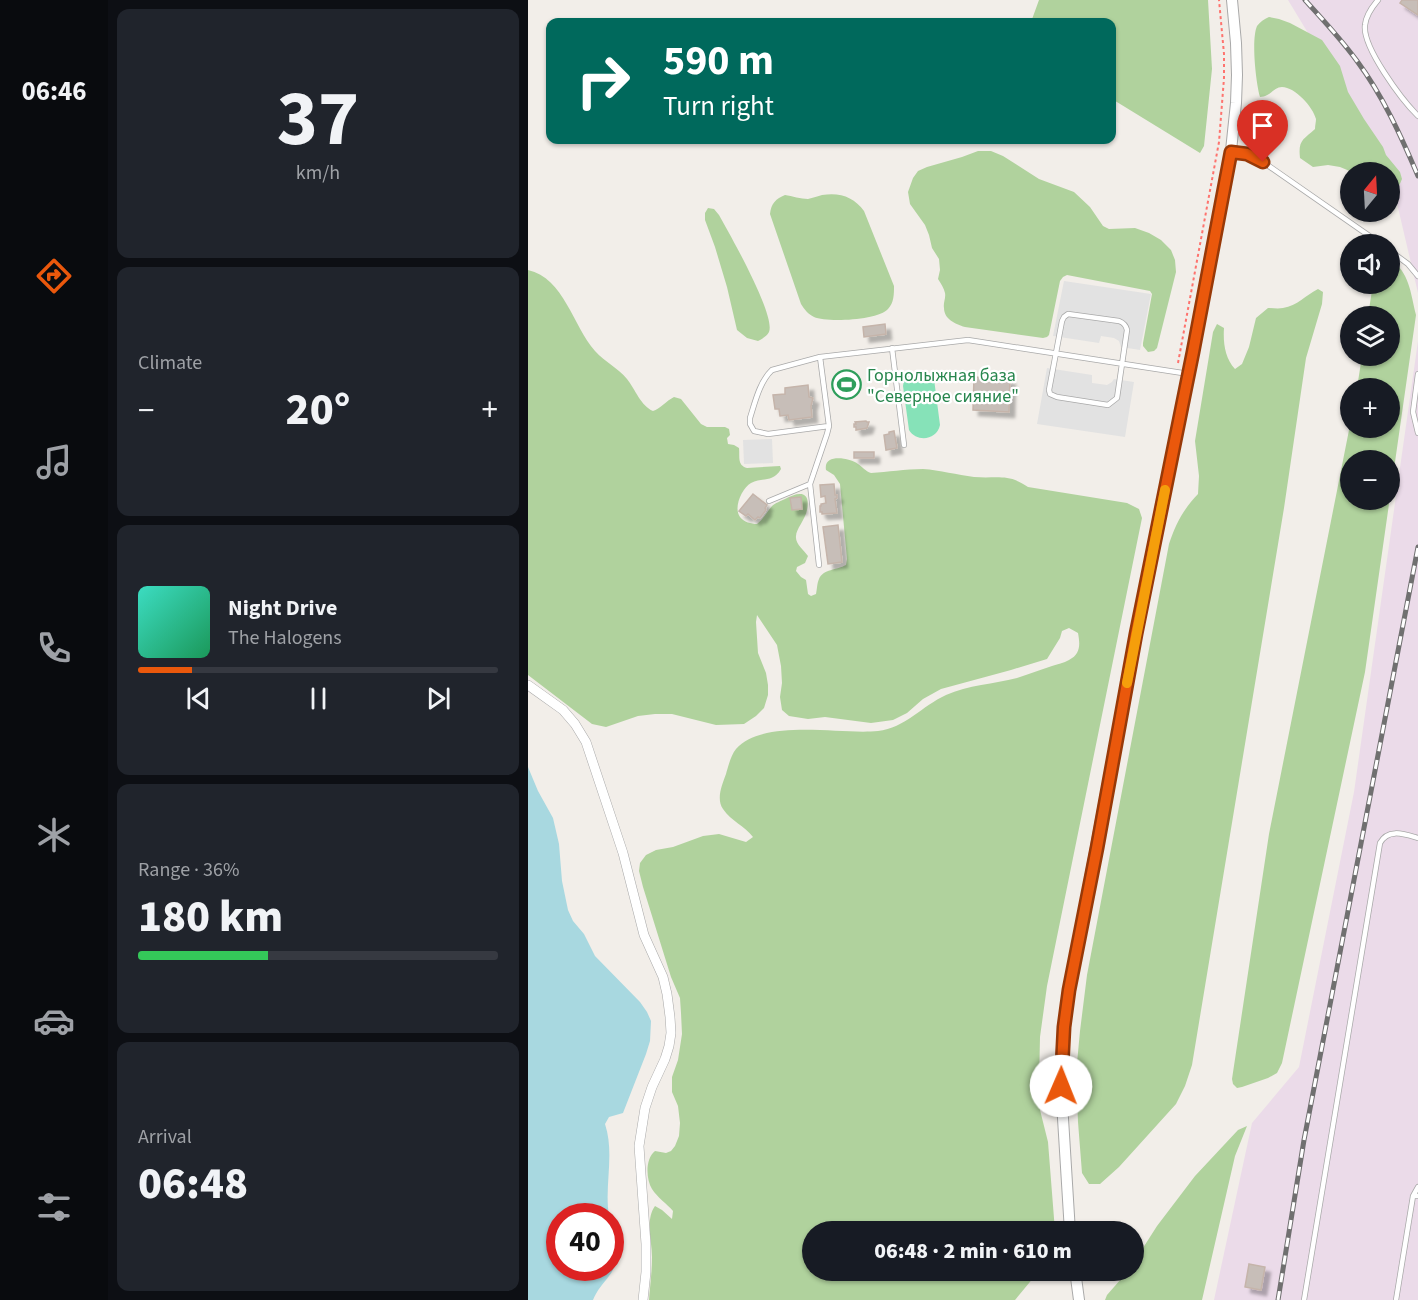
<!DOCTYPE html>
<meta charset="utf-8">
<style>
body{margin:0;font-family:"Source Sans 3",sans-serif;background:#20242c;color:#f1f3f6;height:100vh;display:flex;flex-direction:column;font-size:22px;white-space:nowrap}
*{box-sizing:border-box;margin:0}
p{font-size:20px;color:#9ea1a6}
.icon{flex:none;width:33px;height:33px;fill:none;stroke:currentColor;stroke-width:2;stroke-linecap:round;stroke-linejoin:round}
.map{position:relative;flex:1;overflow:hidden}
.panel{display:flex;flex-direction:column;gap:9px;padding:9px;background:#0d0f14;width:420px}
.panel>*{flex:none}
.top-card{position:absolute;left:18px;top:18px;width:570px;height:126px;border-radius:12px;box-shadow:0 2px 4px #0004;background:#00695c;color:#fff;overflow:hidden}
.needle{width:39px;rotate:18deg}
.controls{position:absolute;left:812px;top:162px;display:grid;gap:12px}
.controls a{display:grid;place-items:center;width:60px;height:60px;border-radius:50%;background:#171b24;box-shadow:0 2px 4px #0004;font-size:30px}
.speed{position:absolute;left:18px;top:1203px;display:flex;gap:12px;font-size:30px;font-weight:700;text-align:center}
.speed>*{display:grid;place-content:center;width:78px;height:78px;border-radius:50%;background:#171b24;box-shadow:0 2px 4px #0004;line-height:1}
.speed .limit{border:9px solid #d22;background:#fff;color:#111}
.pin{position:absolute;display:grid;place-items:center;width:51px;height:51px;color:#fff;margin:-62px -26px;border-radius:50% 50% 50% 0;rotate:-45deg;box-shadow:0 0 6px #0007}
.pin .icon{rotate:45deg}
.me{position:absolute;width:66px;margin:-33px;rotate:1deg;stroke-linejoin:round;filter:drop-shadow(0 0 4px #0008)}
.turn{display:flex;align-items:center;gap:21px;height:126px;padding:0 18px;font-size:27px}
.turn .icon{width:78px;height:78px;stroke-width:2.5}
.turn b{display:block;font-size:42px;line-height:51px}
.big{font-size:45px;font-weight:800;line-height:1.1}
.panel .card{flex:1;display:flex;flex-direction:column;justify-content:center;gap:9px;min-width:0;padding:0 21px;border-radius:12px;background:#20242c}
.panel .dial{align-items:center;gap:0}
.dial b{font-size:78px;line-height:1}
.song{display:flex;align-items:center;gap:18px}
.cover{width:72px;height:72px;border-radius:9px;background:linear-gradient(135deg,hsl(170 70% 55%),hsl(150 70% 35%))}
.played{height:6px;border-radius:3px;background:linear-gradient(90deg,#ea580c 15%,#363941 15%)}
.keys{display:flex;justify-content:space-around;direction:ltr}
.heat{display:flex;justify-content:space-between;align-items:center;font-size:33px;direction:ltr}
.charge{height:9px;border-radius:4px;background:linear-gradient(90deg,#34c759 36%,#363941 0)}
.trip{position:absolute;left:274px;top:1221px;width:342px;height:60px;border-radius:30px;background:#171b24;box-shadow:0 2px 4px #0004;font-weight:800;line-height:60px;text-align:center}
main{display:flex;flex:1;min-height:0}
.tabs{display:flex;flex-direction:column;width:108px;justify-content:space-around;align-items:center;background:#090b0e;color:#9ea1a6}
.tabs .icon{width:42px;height:42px}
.tabs .current{color:#ea580c}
.tabs b{font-size:27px;color:#f1f3f6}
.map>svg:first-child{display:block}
</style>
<main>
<nav class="tabs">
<b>06:46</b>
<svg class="icon current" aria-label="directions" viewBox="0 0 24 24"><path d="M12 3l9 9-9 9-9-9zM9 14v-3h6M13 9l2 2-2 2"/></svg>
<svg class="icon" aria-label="music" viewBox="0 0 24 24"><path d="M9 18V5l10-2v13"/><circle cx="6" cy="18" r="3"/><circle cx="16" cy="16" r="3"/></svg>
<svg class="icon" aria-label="phone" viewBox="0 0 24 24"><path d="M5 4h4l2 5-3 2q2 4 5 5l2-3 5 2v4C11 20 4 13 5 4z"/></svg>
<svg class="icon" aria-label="climate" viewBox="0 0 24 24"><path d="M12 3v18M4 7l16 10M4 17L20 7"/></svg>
<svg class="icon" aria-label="car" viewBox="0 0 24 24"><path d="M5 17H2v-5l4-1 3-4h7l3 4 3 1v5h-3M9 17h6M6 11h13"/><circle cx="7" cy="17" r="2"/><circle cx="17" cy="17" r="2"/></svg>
<svg class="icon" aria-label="filters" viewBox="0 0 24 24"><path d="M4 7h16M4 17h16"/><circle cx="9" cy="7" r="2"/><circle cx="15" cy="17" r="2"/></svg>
</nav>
<section class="panel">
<div class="card dial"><b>37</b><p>km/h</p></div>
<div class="card"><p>Climate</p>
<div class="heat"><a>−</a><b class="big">20°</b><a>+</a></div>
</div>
<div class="card">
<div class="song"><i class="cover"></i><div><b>Night Drive</b><p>The Halogens</p></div></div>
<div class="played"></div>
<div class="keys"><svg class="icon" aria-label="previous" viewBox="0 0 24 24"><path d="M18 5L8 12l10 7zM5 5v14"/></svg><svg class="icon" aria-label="pause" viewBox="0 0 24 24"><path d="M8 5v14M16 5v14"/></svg><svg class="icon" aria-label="next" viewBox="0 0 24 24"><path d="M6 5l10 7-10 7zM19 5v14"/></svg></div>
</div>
<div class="card"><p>Range · 36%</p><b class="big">180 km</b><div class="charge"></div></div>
<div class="card"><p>Arrival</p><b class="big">06:48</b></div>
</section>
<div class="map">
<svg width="890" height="1300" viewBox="0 0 890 1300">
<defs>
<filter id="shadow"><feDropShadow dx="5.5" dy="5.5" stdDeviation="1.5" flood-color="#0004"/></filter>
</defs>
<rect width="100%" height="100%" fill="#f2eee9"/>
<path fill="#ebdbe9" d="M760 0H890V293L860 165Z
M890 341V1300H686L724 1123 771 1067 826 792Z"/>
<path fill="#b0d29d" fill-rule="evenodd" d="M511 0H680L684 69 676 146 672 153 584 99V22H503Z
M741 17 751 19 762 23 794 40 812 66 820 92 836 119 855 147 858 155 872 172 874 179 871 186 867 185 861 176V172H824L812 167 800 165 785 167 772 158C770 140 775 140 787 129 787 125 788 122 788 119 785 107 767 87 754 87 746 87 742 97 732 97 728 83 723 40 729 26 732 22 736 19 741 17Z
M450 151H463L475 156 511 179 546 192 562 207 575 226 581 229 607 228 621 233 633 240 643 250 647 260 648 272 629 348 626 351 620 352 615 346V343L624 294 622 291 539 275 535 277 532 281 521 335 519 337 515 338 437 327C427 324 416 319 416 308 415 303 418 298 417 293 416 288 413 284 410 279L412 270 411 259 404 248 401 235 397 225 382 204 380 192 385 178 390 171 399 167 434 157Z
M257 195C264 196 273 199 280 199 285 198 290 196 294 195 312 192 326 197 336 211L366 286C366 294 366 303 360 309 351 320 299 323 286 317 280 314 277 310 273 304L242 214C243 203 248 199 257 195Z
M180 208 186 209 191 215C201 233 248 315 241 332 239 336 234 339 230 341L219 338 209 330 199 287 187 247 177 220V213Z
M861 258C882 273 882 291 888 315L837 672 754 1063 749 1073 740 1078 714 1087 709 1088 705 1084 704 1079 741 834 822 425V428H861V388H829L834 356H861V316H840L845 284H861ZM861 460V500H822V460Z
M0 270C36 278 45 326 67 351 77 362 90 368 99 379 107 389 113 406 125 411 132 409 138 401 146 397L153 399 173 424 179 427H197L201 429 202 435 199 438 200 444 206 445 211 448C212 457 209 465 219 468L252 466 253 469C245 483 235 477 223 483 214 488 205 508 212 517 216 522 223 524 229 524 236 518 239 512 244 506 247 503 253 501 257 499 270 492 283 490 279 510 277 520 268 529 268 536 267 544 276 550 280 556L277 563 269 567 268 571 273 577 278 580 280 594 283 596 288 594C289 590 289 583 291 579 295 569 309 570 318 565L319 559 312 484 306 475 298 470C295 453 322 458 330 464 335 467 337 471 343 473 360 472 377 469 395 469 412 470 429 475 446 477 469 479 480 473 500 487L599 503 611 509 614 518 519 986 512 1037 511 1082 512 1110 520 1142 527 1231 285 1232V1270L511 1271 487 1300H121C122 1286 124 1272 124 1257 124 1241 117 1220 127 1206L134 1210 144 1219 145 1211C139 1204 129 1197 124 1189 118 1179 117 1159 127 1151L138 1153 143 1151 147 1146 151 1136 152 1123 150 1106 144 1092V1077L150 1060 154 1034 153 1013 152 998 143 977 115 887 111 871 112 863 118 855 128 850 145 847 175 836 191 834 218 842 225 837C217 826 203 821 195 809 188 799 194 785 198 774 200 767 203 755 208 749 236 718 312 735 350 731 377 728 394 706 418 695 440 685 466 684 489 678 501 674 512 670 524 666 529 664 536 663 541 660 553 654 552 644 550 633L541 628 534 631 532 638 519 659 483 670 413 689 395 699 379 713 365 720 343 723 297 717 280 719 261 716 254 710 252 697 254 683 253 666 249 645 229 615 228 622 230 653 238 673 240 685V695L236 708 228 716 216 724 188 725 144 714H127L110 716 78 727 64 724 0 675Z
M790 289 795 292 794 304 778 358 756 508 664 1065 657 1086 648 1104 591 1167 572 1184H561L554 1173 550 1122 548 1074 552 1031 559 975 641 544C648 523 655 510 670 494L671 476 667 441 685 332 689 324 696 328C695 343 697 358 707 369L714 364 721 347 728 318 740 308C744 308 750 309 755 308 769 306 778 295 790 289Z
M719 1126 707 1156 674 1300H577L579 1295 600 1271 606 1270V1262L629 1226 667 1176 710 1130Z"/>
<path fill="#86e2b8" d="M394 373 401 374 406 379 412 425C409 440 389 443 381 430L375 386C377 374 384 374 394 373Z"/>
<path fill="#e2e2e2" d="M536 281 623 294 612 350 593 347 591 341 586 338 573 336 571 343 525 336Z
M519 368 564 375V383L579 385 584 382 586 379 606 382 597 437 509 424Z
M244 439 245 463 216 464 215 440Z"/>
<path fill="#a8d8e0" d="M0 767 10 791 25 818 31 844 34 881 40 910 45 921 56 934 67 956 112 1002 119 1012 123 1021 122 1041 118 1054 95 1113 81 1117 77 1124C87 1154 76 1186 81 1216H32V1268H82L83 1221C89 1243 96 1256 81 1276 75 1284 69 1290 65 1300H0Z"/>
<path fill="#c7beb8" stroke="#c5b4aa" stroke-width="1.5" filter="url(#shadow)" d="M874 0H890V15L872 3Z
M357 324 358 334 336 337 335 327Z
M446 377 482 379 481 412 445 410Z
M280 385 281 397 285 398 283 406 284 417 261 420 260 415 252 416 251 409H247L245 395 257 394V388Z
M338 421 339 422H341L339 428 328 430V427H326V424H328L327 422Z
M366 431 369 448 358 450 356 435 361 434V432Z
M326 452H346V458H326Z
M306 484 307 495H309V498L307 499 309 513 294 514V512H292V506H293V504L298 503 297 496 293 497 292 485Z
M225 494 239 505 237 508 238 510 232 518 230 517 227 520 220 514 218 516 211 511Z
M273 497 274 509 264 510 262 498Z
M310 525 314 562 300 564 295 527Z
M721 1264 737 1267 733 1290 717 1287Z"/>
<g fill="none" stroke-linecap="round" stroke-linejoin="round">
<defs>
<path id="service" d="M850 0C844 7 838 15 837 25 834 47 874 100 890 116
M703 152 719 154 735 162 853 244
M861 250 880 264 890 276
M540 314 591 321C596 323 598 325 599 330L589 398 580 405 529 397 522 394 521 390 534 321 536 317Z
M364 348 376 445
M890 374 885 412 890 433
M301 426 240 434 226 431 222 424V418C227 402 232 381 244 370L292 357 440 340 661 374
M241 501 282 484
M291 565 282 484 299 434 301 426 292 357
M885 1196 890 1187
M776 1300 852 843C860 828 876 834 890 838
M868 1300 885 1196H890"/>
<path id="minor" d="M0 685 35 710 47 724 58 742 95 853 116 935 135 977 139 994 142 1017 143 1033 141 1046 137 1059 124 1087 117 1108 111 1146 118 1244V1272L115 1300"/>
<path id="tertiary" d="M542 1232 533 1086 536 1027 541 990 608 634 661 374 702 160 708 103 709 75 708 43 704 0
M547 1270 551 1300"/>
</defs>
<use href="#service" stroke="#a9a9a9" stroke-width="6"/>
<use href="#minor" stroke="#a9a9a9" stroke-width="10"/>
<use href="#tertiary" stroke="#a9a9a9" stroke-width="12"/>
<path stroke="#fe736e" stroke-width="2" stroke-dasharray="3 3" stroke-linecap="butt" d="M650 363 691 142 696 78V54L691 0"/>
<use href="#service" stroke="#fff" stroke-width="4.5"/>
<use href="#minor" stroke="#fff" stroke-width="9"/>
<use href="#tertiary" stroke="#fff" stroke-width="10"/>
<defs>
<path id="rail" d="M777 0C795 20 813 39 829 61 855 96 873 136 890 176
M750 1300 776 1140 890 547"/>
</defs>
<use href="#rail" stroke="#707070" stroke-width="5"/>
<use href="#rail" stroke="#fff" stroke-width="3" stroke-dasharray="9" stroke-linecap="butt"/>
</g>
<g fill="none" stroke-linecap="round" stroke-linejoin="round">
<defs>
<path id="route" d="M533 1086 536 1027 541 990 569 848 608 634 665 352 703 152 719 154 735 162"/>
</defs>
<use href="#route" stroke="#983908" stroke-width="15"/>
<use href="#route" stroke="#ea580c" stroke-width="10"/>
<path stroke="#f59e0b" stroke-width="10" d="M599 683 637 490"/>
</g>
<defs>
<symbol id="stadium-ring" viewBox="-11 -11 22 22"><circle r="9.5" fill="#fff" stroke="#2e9e5b" stroke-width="1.5"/><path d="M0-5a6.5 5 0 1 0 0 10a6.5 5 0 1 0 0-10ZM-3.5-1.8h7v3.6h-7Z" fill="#2e9e5b"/></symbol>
</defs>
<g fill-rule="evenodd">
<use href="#stadium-ring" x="302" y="368" width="33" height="33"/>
</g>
<g text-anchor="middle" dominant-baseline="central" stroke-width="4.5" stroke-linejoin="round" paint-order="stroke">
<g font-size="18" fill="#27864d" stroke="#fff" text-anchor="start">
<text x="339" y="375">Горнолыжная база<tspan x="339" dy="21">"Северное сияние"</tspan></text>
</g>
</g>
</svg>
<div class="controls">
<a><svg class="needle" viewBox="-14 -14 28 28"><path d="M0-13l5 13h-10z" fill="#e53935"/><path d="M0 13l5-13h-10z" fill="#9ea1a6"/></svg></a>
<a><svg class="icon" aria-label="sound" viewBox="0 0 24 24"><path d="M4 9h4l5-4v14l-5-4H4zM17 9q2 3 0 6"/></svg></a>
<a><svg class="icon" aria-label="layers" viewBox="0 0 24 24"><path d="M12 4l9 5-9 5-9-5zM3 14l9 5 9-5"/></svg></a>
<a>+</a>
<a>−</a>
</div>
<div class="speed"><div class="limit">40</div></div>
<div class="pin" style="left:735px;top:162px;background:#d93025"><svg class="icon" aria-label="arrive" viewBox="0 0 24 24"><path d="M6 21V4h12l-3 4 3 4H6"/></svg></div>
<svg class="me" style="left:533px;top:1086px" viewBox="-20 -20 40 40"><circle r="19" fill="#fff"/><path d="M0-13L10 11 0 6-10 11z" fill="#ea580c"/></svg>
<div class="trip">06:48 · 2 min · 610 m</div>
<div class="top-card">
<div class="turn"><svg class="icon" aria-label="right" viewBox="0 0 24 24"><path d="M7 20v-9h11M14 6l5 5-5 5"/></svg><div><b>590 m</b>Turn right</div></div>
</div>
</div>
</main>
